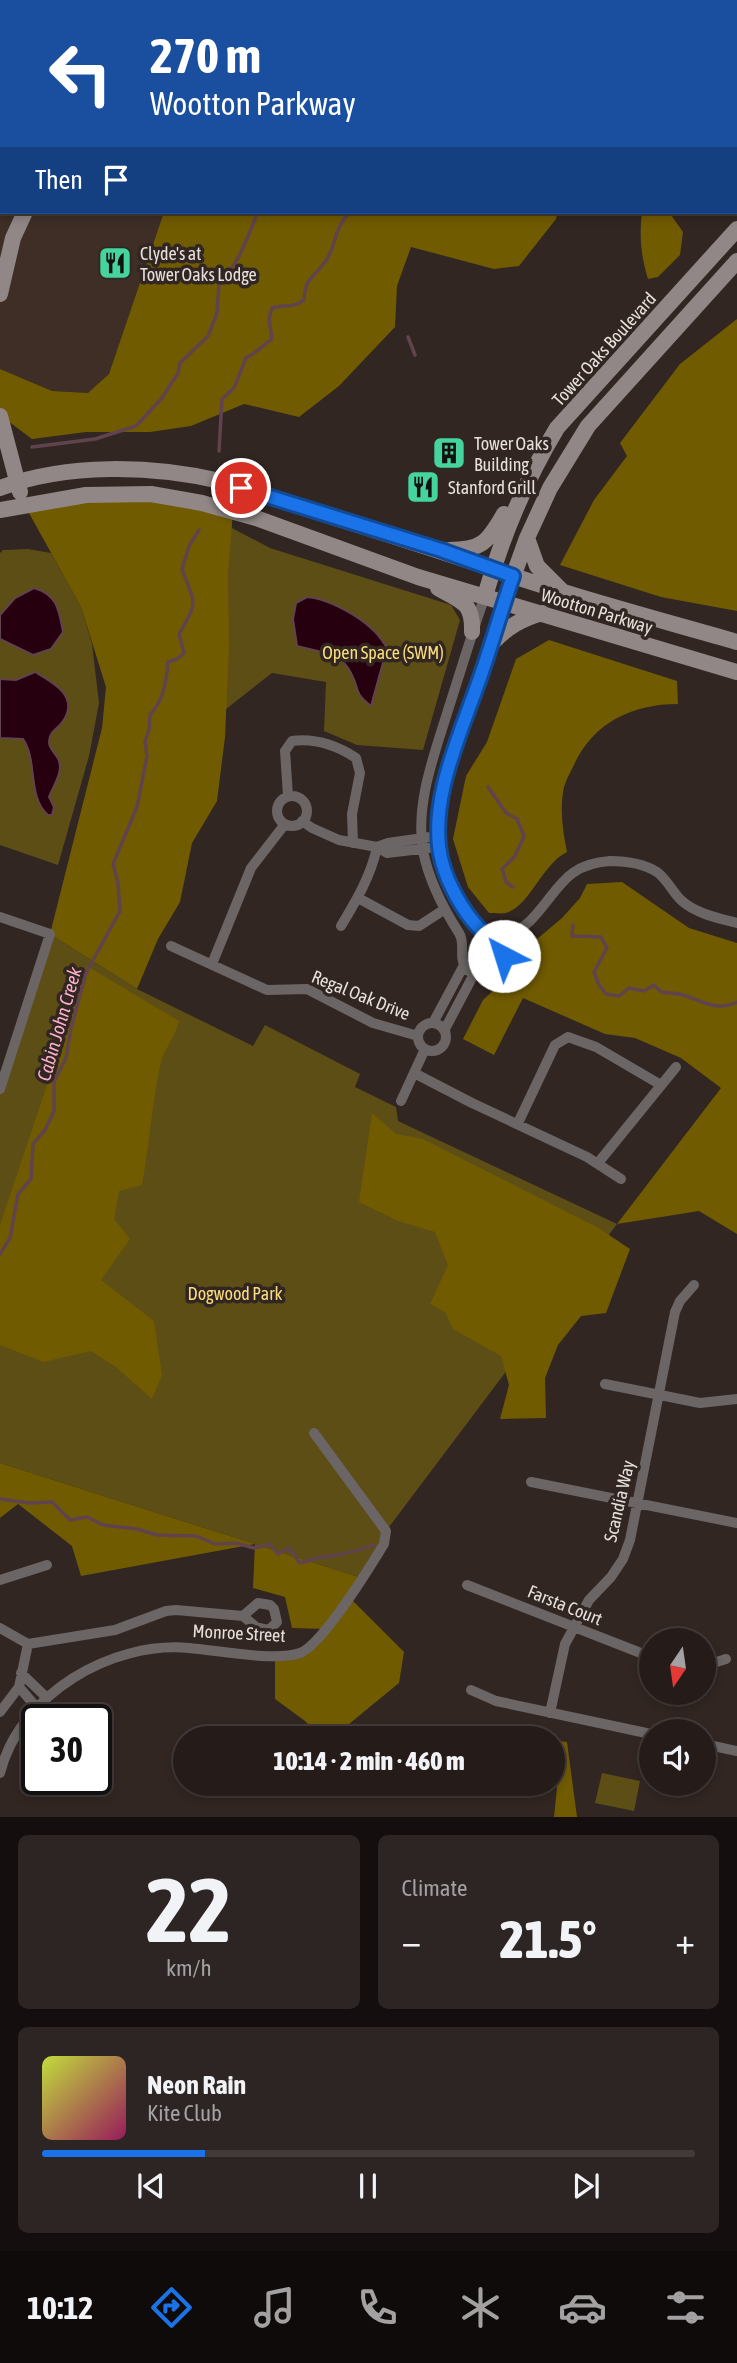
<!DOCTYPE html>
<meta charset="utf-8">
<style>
body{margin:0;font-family:"Asap Condensed",sans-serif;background:#2d2523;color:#f1f3f6;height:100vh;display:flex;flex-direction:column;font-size:26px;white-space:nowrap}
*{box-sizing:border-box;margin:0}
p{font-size:23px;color:#a3a1a2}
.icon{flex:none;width:38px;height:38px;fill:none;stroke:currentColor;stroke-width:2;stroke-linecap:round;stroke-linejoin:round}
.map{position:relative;height:1817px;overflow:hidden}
.sheet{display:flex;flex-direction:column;gap:18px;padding:18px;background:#140f0e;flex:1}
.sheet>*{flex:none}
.guide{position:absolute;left:0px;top:0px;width:738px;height:214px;box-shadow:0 4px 10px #0003,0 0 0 2px #423a39;background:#1a4fa0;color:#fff;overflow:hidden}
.needle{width:46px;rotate:193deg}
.tools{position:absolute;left:639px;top:1628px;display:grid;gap:14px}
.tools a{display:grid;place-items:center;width:77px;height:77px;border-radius:50%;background:#251c1a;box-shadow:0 4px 10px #0003,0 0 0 2px #423a39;font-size:35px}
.speed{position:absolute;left:21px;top:1704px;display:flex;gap:14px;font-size:35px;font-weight:700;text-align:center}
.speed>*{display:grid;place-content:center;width:91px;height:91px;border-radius:50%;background:#251c1a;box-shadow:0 4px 10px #0003,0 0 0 2px #423a39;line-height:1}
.speed .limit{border:4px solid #111;border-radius:10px;background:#fff;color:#111}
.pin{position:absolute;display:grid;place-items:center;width:60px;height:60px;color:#fff;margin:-30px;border:4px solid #fff;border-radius:50%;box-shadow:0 2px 7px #0007}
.me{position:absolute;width:77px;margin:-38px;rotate:320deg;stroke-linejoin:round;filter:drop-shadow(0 0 5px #0008)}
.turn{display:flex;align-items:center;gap:24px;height:147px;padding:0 35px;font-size:32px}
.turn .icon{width:91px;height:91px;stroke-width:2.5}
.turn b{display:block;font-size:49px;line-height:60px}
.then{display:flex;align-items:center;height:66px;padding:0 35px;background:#0003;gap:14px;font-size:26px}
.big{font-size:52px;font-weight:800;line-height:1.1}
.sheet .widget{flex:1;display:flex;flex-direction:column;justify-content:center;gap:10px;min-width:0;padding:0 24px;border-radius:10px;background:#2d2523}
.sheet .dial{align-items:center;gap:0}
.dial b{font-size:91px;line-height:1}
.song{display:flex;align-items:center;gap:21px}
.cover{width:84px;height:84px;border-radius:10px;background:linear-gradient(135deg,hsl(70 70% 55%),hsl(330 70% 35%))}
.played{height:7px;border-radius:4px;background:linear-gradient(90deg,#1a73e8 25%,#423a39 25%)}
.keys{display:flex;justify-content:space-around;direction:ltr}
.heat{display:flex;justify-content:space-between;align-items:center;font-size:38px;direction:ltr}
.sheet .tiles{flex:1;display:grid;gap:18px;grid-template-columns:1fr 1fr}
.widget:last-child{grid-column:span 2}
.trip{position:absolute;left:173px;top:1726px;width:392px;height:70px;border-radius:35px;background:#251c1a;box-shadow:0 4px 10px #0003,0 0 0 2px #423a39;font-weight:800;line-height:70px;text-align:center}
.tab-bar{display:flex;height:112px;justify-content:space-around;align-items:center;background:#0f0b0a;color:#a3a1a2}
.tab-bar .icon{width:49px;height:49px}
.tab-bar .current{color:#1a73e8}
.tab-bar b{font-size:32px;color:#f1f3f6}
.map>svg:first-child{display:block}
</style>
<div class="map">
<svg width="737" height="1817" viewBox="0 0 737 1817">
<rect width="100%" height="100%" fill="#312622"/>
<path fill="#3e2e26" d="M0 0 52 2H2V212H164L109 374 89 393 52 391 0 369Z"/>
<path fill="#5d4e16" d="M228 526 270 548 451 605 460 620 423 750 357 745 324 731 326 682 272 673 221 713Z
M28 549 51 553 81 607 92 644 99 703 89 756 58 865 0 845V553L3 550Z
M50 934 137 989 253 1046 265 1025 360 1074 355 1087 396 1107 398 1121 617 1224 386 1531 362 1578 0 1463V1089Z
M602 1773 640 1781 634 1811 595 1803Z"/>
<path fill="#715b00" d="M197 0H586L196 2Z
M164 212H558L556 219 519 266 494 269 411 247 397 286 395 327 339 386 299 417 244 404 191 426 150 432H86L32 439 0 415V369L52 391 88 393 109 374Z
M642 212H669L683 232 680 255 658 277 648 279C641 257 639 235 642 212Z
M737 319V611L661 597 560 565 594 500 627 456 620 443 680 364Z
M151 494 233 512 228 574 229 648 225 737 217 801 192 843 180 902 158 939 137 989 50 934 102 728 106 687 81 607 24 504Z
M549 640 677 681 678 704C632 704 592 723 573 767 569 775 564 784 563 792 560 813 563 832 567 852 542 864 530 906 506 913 501 914 494 913 489 913L468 887 453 839 466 776 487 742 516 659Z
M622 882 689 928 737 943V1234L699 1211 617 1224 721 1088 681 1058 635 1038 605 1034 523 998 494 1055 463 1039 483 1000 512 973 518 955 562 918 580 898 587 884Z
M87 966 179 1021C175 1038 163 1050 160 1066 152 1104 149 1146 142 1185L119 1191 114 1219 130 1239 101 1280 154 1321 162 1375 152 1399 116 1367 91 1351 44 1362 0 1345V1225Z
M372 1113 396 1134 423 1139 597 1227 630 1249 606 1313 581 1316 558 1345 545 1378 546 1418 500 1419 509 1385 501 1356 453 1329 445 1312 430 1304 448 1265 435 1232 398 1221 359 1202Z
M0 1463 362 1578 349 1597 404 1652 399 1683 332 1738H322L305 1721 275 1699V1656L301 1653 326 1629 292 1628 285 1597 253 1588 255 1544 81 1576 72 1546 18 1504 0 1518Z
M553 1740 567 1742 577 1817H554L557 1788Z"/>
<path fill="#270010" stroke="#61434e" stroke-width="2" d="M34 588C58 595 59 611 63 632L51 649 33 655 0 639V615L15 598Z
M307 597C327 598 359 616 373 630 379 635 383 642 387 648L371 706C352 690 361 692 351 673 342 653 316 651 297 646L293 619 296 603Z
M35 672C52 682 80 696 63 721 58 729 49 731 49 742 49 750 57 754 59 761 63 773 53 786 49 797L54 807 52 815H48C27 797 38 760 23 739L0 738V679L16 680Z"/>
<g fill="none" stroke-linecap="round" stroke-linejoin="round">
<path stroke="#61434e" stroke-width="3.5" d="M500 0 501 2
M368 2 369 0
M492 2 495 0
M408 337 415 355
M32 447 95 439 136 426 162 398 178 373 180 363 208 336 217 313 219 284C239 264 247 238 258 212
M219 451 222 399 234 388 246 358C256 353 263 345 272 339L269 319 272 308C285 303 290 310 304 300 305 277 313 279 325 262 336 248 333 229 350 212
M384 655 389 654 408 664
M488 787 506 813 517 819 524 836 515 856 502 869 506 882 513 887
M573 925 572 936 601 937 607 948 594 972 599 985 606 994 619 996 629 988 644 991 654 985 661 992C668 993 676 993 683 995 703 1001 715 1012 737 1002
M0 1254 10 1238 18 1194 31 1179 33 1144 45 1130 54 1111V1082L66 1058 71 1028 86 973 120 911 118 883 113 864 137 807 147 756 145 741 149 730 150 715C164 699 166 683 168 662L177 659 184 653 179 634C199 600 195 605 182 569L189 546 199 530
M0 1499 30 1503 52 1502 70 1520 87 1517 103 1525 137 1529 157 1535 196 1536 215 1544 236 1543 254 1548 270 1544 278 1554 289 1548 300 1563C325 1554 348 1556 374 1545"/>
<path stroke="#6b6565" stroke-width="10" d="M52 0V2
M73 0 75 2
M485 596C472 633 461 670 449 707 435 753 415 802 423 851 429 881 443 908 459 933 466 944 458 957 466 968 479 984 504 973 504 954 504 936 485 936 476 925 462 909 450 887 443 866 426 813 452 761 469 712 481 676 494 639 504 602
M288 796 285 751 292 741C316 738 336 745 356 758L360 773 352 814 353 843
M277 811a15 15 0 1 1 30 0a15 15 0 1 1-30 0Z
M302 821 312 828 339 840 377 847 387 853 429 848
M377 847 388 843 430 837
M358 898 408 925 419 926 445 909
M0 917 50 934 0 1089
M341 926C356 901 371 876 377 847
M501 943C511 935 522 929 531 920 559 891 564 864 610 861 625 861 644 864 657 872 667 879 673 893 682 901 697 914 718 918 737 923
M171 946 267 990 307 989 373 1023 418 1036
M212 964 251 868 285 824
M418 1037a14 14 0 1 1 28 0a14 14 0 1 1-28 0Z
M433 1023 464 965
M445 1029 474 974
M414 1073 472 1103 587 1157 621 1179
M401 1101 425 1049
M518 1123 555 1045 568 1037 596 1047 661 1085
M598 1163 676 1067
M605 1384 700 1403 737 1399
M531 1482 737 1523
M0 1580 47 1565
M467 1585 651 1657
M0 1628 28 1644
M704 1666 726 1659
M21 1673 47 1698
M19 1687 37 1708
M471 1690 496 1701 651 1734
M0 1712 19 1687 28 1644 115 1630 166 1611 176 1610 243 1616 256 1627 269 1630 277 1622 274 1609 270 1605 258 1603 243 1616
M550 1713 565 1644 589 1600 611 1577 623 1559 630 1540 675 1312 680 1301 694 1285
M704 1744 737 1751
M0 1773C20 1694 111 1641 189 1648 216 1650 275 1662 300 1653 322 1645 370 1567 384 1544L386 1531 314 1433"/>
<path stroke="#918786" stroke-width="16" d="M163 2 165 0
M196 2 197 0
M0 171 2 169
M0 294 13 238 25 212
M0 416 20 492
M0 488C67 463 151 465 220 481 251 488 281 501 311 510 367 528 422 545 478 564 563 594 650 617 737 642
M0 510 86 495 151 494 202 503 256 518 418 577 737 672
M527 538 537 566 561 590
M449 550C482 550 488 542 504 514
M438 588C462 602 473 602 472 632
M485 596C502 537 525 481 557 428L737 229
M504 602 527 538 550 488 588 426 737 261
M493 642C508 627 521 619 542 613"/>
</g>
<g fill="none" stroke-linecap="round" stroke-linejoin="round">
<defs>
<path id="route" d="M241 488 441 550 513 576C502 608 493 640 482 672 463 729 426 802 442 862 448 884 462 910 478 927 489 938 502 937 504 956"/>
</defs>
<use href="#route" stroke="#114b97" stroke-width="18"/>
<use href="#route" stroke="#1a73e8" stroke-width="12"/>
</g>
<defs>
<symbol id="restaurant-square" viewBox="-11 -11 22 22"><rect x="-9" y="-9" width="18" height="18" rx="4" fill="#45d49e" stroke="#312622"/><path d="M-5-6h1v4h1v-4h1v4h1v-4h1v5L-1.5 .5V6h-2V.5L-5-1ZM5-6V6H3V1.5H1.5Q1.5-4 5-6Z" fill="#111"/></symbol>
<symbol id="building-square" viewBox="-11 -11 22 22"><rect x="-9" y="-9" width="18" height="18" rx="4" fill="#45d49e" stroke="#312622"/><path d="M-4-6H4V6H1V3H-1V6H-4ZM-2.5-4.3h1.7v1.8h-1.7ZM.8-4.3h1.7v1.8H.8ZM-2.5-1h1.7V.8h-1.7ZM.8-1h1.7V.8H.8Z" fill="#111"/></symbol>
</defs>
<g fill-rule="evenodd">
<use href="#restaurant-square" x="96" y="244" width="38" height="38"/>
<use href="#building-square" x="430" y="434" width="38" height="38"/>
<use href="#restaurant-square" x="404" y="468" width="38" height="38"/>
</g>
<g text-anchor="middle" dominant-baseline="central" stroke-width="7" stroke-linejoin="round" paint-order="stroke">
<g font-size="18" fill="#e7e0dd" stroke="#312622" text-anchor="start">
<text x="140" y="253">Clyde's at<tspan x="140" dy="21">Tower Oaks Lodge</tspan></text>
<text x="474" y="443">Tower Oaks<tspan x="474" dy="21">Building</tspan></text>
<text x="448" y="487">Stanford Grill</text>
</g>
<g font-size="18" fill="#e7e0dd" stroke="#312622">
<text transform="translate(604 349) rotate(-48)">Tower Oaks Boulevard</text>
<text transform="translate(597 611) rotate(17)">Wootton Parkway</text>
<text transform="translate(361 995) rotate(22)">Regal Oak Drive</text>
<text transform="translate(619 1501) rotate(-77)">Scandia Way</text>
<text transform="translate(565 1605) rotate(22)">Farsta Court</text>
<text transform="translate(239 1633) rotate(3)">Monroe Street</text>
</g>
<g font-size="18" fill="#fadd7b" stroke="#312622">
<text x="383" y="652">Open Space (SWM)</text>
<text x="235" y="1293">Dogwood Park</text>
</g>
<g font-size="19" font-style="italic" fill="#fbb0c8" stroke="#312622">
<text transform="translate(59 1024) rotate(-74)">Cabin John Creek</text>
</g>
</g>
</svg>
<div class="tools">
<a><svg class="needle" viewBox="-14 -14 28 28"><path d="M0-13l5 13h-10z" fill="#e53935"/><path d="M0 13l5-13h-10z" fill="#a3a1a2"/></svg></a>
<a><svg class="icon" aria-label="sound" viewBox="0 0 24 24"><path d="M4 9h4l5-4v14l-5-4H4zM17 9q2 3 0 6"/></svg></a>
</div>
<div class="speed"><div class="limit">30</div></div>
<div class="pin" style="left:241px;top:488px;background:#d93025"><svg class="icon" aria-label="arrive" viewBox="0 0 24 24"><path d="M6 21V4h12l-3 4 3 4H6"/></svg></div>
<svg class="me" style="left:504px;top:956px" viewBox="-20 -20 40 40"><circle r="19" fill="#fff"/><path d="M0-13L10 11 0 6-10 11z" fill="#1a73e8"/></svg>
<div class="trip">10:14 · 2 min · 460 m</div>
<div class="guide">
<div class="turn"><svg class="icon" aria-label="left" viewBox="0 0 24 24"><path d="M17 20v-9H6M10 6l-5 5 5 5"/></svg><div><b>270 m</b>Wootton Parkway</div></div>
<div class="then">Then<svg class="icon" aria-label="arrive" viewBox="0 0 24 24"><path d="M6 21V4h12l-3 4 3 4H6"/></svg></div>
</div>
</div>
<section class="sheet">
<div class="tiles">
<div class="widget dial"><b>22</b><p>km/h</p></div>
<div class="widget"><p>Climate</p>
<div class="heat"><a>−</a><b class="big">21.5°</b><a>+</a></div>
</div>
<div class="widget">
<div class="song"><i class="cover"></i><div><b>Neon Rain</b><p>Kite Club</p></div></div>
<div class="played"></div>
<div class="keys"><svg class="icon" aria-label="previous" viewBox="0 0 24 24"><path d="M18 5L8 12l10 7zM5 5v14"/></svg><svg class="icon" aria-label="pause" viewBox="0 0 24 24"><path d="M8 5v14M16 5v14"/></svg><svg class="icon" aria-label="next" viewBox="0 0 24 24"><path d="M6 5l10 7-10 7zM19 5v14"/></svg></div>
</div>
</div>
</section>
<nav class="tab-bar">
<b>10:12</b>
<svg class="icon current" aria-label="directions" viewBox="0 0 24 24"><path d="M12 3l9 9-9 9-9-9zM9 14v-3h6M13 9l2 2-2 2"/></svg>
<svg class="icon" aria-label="music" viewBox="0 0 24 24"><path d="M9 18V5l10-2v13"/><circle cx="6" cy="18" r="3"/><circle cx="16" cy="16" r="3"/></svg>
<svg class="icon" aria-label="phone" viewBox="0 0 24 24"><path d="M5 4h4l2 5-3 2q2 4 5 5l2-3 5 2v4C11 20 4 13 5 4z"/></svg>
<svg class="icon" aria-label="climate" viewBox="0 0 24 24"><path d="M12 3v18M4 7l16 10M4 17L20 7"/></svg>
<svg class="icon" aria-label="car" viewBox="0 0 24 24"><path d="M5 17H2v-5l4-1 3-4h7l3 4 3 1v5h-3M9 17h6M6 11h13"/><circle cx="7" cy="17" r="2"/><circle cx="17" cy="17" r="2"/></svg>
<svg class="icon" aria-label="filters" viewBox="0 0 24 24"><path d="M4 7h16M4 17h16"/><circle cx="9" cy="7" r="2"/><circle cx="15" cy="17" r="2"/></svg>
</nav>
